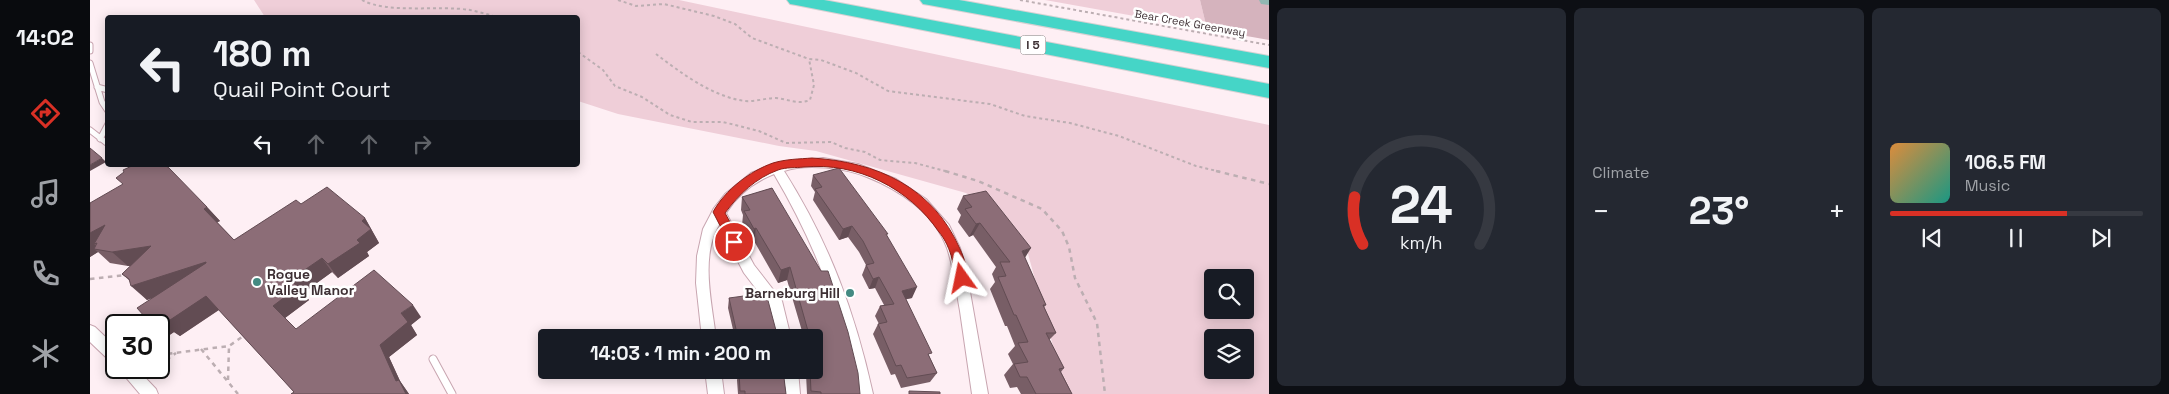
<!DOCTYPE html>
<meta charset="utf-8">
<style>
body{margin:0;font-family:"Space Grotesk",sans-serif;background:#242831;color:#f1f3f6;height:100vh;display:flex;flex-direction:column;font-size:19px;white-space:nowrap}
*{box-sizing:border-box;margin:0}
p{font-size:16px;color:#9ea1a6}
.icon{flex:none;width:28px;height:28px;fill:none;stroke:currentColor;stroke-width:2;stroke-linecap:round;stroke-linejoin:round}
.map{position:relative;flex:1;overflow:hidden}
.panel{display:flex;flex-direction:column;gap:8px;padding:8px;background:#0d0f14;width:900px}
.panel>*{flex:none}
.guide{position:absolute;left:15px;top:15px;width:475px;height:152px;border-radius:5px;box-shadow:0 2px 12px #0003;background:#171b24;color:#f1f3f6;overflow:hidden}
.controls{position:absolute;left:1114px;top:269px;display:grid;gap:10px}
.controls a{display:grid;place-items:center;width:50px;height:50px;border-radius:5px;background:#171b24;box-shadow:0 2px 12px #0003;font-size:25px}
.speed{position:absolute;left:15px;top:314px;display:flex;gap:10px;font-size:25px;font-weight:700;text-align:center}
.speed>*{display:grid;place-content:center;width:65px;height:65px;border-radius:50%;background:#171b24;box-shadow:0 2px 12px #0003;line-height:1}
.speed .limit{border:2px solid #111;border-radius:8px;background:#fff;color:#111}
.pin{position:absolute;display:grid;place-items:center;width:42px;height:42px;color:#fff;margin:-21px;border:2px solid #fff;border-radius:50%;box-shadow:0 1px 5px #0007}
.me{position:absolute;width:55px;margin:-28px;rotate:348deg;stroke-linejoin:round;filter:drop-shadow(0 0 4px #0008)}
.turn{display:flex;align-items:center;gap:18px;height:105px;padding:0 25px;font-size:22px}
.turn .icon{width:65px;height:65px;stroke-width:2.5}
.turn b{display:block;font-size:35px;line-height:42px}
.lanes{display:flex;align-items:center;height:48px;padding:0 25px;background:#0003;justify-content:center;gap:25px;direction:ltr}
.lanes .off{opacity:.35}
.big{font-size:38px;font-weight:800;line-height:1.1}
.panel .card{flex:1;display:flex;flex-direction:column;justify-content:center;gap:8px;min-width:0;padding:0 18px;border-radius:8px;background:#242831}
.panel .dial{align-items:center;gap:0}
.dial svg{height:130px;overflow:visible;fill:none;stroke:#363941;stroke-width:7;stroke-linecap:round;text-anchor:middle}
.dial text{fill:#f1f3f6;stroke:none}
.song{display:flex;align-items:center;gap:15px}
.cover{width:60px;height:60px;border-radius:8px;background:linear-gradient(135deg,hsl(30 70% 55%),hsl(170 70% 35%))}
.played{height:5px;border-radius:2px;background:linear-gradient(90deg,#d93025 70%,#363941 70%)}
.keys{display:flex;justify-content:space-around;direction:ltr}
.heat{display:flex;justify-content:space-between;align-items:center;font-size:28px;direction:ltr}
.panel .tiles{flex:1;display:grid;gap:8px;grid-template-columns:repeat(3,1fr)}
.trip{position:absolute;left:448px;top:329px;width:285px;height:50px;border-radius:5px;background:#171b24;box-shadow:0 2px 12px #0003;font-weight:800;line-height:50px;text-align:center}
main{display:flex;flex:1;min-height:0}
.tabs{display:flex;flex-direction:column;width:90px;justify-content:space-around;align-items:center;background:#090b0e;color:#9ea1a6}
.tabs .icon{width:35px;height:35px}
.tabs .current{color:#d93025}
.tabs b{font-size:22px;color:#f1f3f6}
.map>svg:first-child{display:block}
</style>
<main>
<nav class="tabs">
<b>14:02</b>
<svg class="icon current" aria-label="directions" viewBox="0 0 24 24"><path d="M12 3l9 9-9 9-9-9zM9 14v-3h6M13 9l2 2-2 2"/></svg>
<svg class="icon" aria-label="music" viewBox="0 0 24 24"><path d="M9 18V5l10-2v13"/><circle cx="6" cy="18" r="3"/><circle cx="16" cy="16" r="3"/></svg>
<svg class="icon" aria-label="phone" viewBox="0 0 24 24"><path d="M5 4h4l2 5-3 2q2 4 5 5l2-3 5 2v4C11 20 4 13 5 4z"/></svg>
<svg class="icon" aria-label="climate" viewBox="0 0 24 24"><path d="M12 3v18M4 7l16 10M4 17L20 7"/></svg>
</nav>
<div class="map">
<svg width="1179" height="394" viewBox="0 0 1179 394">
<rect width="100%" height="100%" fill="#feeff4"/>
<path fill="#efced8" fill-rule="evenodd" d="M164 0H589L1179 125V394H976L937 250 897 206 876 193 726 151 689 146 528 114 488 101V18L175 17ZM1122 278H1155V310H1122ZM1122 338H1155V370H1122Z
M955 0H1110L1117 29Z"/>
<path fill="#d5b3bd" d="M1110 0H1179V40L1117 29Z"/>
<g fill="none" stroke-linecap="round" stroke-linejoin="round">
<path fill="#91b7b2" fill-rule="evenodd" d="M1169 0H1179V5L1171 4Z"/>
<defs>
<path id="service-far1" d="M0 45V51
M0 63 12 102 18 111
M7 87 18 90
M0 130 18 144
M10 139 18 124"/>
<path id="service" d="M343 359 362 394"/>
<path id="minor" d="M733 158 768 164 806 179 836 199 859 225 870 248 876 269 898 394H882C878 366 874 339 870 311 866 290 864 268 857 248 844 213 810 190 777 177 755 168 717 163 694 171 739 242 765 312 783 394H767C751 313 726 245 684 174 664 182 647 195 636 213L664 265 692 301 701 338H687L680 307 654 273 629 225C610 257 622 303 626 338H612L606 283 607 256 613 229 624 208 635 194 661 173 686 163Z
M0 325 5 327 26 347V364L21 362 0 342Z
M28 368H46L66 389 68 394H50Z
M615 370H631L634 394H618Z
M692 370H708L710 394H694Z"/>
<path id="motorway" d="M697 0H734L1179 84V98L706 5 700 4Z
M830 0H869L1179 56V68L839 5 833 4Z"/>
</defs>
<use href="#service-far1" stroke="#c8a5b0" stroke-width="7"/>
<use href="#service" stroke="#c8a5b0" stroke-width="9"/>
<use href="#minor" stroke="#c8a5b0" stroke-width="2"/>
<use href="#motorway" stroke="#d5d1d2" stroke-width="2"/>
<path stroke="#bcaeb2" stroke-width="2" stroke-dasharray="3 3" stroke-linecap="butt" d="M272 0C297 14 349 5 380 10 390 12 400 15 410 18
M528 0 546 6 574 4 624 16 645 24 662 38 719 59 731 60 766 73 798 91 900 104 935 116 980 123 1029 136 1106 166 1131 172
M930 0 1179 45
M488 52 513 70 525 86 552 97 580 115 602 122H633L669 131 696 143 741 142 755 148 775 152 790 160 825 163 859 172
M566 54C591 73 623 97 655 101 665 102 675 98 686 98 698 99 708 105 720 100L724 85 719 59"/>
<path stroke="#bcaeb2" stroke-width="2.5" stroke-dasharray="4.5 4.5" stroke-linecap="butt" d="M855 171 888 181 952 209 972 231 979 247 985 278 1007 323 1015 394
M1126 171 1179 184
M0 279 35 275
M111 349 148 394
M69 355 139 346 152 337
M69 365 86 353
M59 373 63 368
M138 380 139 346"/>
<use href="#service-far1" stroke="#fff" stroke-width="5"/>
<use href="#service" stroke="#fff" stroke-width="7"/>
<use href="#minor" fill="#fff" fill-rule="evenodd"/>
<use href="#motorway" fill="#45d5c7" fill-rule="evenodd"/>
</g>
<path fill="#785e66" d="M723 175 797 236 822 298 816 299 840 358 847 373 840 382 811 388 805 374 801 375 783 334 788 324H789L785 316 790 306 794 305 785 288 779 289 772 275 776 265 769 252 758 237 749 240 723 200 725 192 721 186Z
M682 188 770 394H717L716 374 718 370H724V338H714L697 280 688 283 664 241 662 242 652 225 653 215 651 210 652 197Z
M873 196 935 258 956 305 954 307 966 333 959 340 974 368 971 372 982 394H931L927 387 920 388 914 375 923 364 918 354 925 346 917 326H915L900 289 905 282 902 274 906 267 883 235 879 237 868 222 871 215 867 209Z
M0 203 117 207 130 221 127 222 144 240 211 204 275 218 289 243 277 252 279 256 248 278 242 272 213 293 219 300 195 318 206 329 331 317 321 325 327 335 299 357 310 381 319 394H201L204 392 129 310 90 336 84 332 69 342 64 297 57 300 40 281 32 274 41 266H38L20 263 8 252 0 257Z
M639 298 688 338H645L638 308Z
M654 370H693L696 394H648L647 380 649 371H654Z"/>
<path fill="#624c53" d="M12 158 16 162 0 171V165Z
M117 207 130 221 126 223 114 209Z
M275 218 289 243 277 252 279 256 248 278 238 264 267 240 272 221Z
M890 223 883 235 879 237 886 224Z
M15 225 7 243 4 244 11 250 4 249 8 252 0 257V233Z
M762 226 758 237 749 240 753 229Z
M666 228 664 241 662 242 664 229Z
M61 246 76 260 38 266 22 252Z
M941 248 933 261 932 251Z
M232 258 242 272 213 293 219 300 195 318 183 306 200 280Z
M116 262 129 275 57 300 41 286Z
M700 267 697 280 688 283 691 270Z
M789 277 785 288 779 289 783 279Z
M827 287 822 298 807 301 812 291Z
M116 296 130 309 90 336 84 332 69 342V325H59L70 318Z
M323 305 331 317 321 325 327 335 299 357 310 381 319 394H316L306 381 290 345 311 313Z"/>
<path fill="#8c6d77" stroke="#624c53" d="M0 148 12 158 0 165Z
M44 165H75L79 168 117 207 114 209 144 240 206 200 211 204 237 187 275 218 272 221 281 229 267 240 270 243 238 264 232 258 200 280 208 287 183 306 206 329 284 270 323 305 311 313 318 322 290 345 306 381 309 380 316 394H201L204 392 116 296 74 324 70 318 59 325H53L55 317 47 308 116 263V262L41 286 39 279 32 274 61 246 22 252 4 249 7 243 4 244 15 225 0 233V203L33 184 26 178 34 172 33 170Z
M749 168 798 234H796L827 287 812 291 842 353 838 354 847 373 817 378 811 365 806 366 788 324 797 322 790 306 804 304 789 277 783 279 776 265 784 263 773 241 762 226 753 229 725 189 732 187 723 175Z
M682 188 731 271H738L758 332 768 373 770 394H731V392L721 391 720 370H724V363L727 364 724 350V338H720L700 267 691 270 666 228 664 229 654 211 660 210 652 197Z
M896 191 941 248 932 251 956 305H953L966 333H956L974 368 969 369 982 394H946L937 377H930L924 364 938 362 928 343 938 342 926 315H924L908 277 916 276 910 262H920L890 223 886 224 875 209 882 207 873 196Z
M676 293 688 338H648L639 298Z
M656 370H693L696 394H655V391H650L649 371H657Z
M819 391 850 392V394H819Z"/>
<path fill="#d93025" stroke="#8d1f18" d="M722 158C787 162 843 187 870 249 874 258 880 273 876 282L872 283 867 282C864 275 864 267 862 259 860 250 855 239 849 232 819 188 767 162 714 167 706 168 696 167 688 170 666 178 649 194 635 213L651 242 649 245H640L623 212C635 190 660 171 683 163 696 159 710 159 722 158Z"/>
<g fill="#448a82" stroke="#fff" stroke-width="2">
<circle cx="167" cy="282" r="5"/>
<circle cx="760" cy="293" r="5"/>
</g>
<g text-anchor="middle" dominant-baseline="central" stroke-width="5" stroke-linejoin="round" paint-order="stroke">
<g font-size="11" fill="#3e3034" stroke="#fff">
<text transform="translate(1100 23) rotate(10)">Bear Creek Greenway</text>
</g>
<rect fill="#fff" stroke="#786e71" stroke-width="1" x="930.5" y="35.5" width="25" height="19" rx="4"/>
<g font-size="12" font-weight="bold" fill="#3e3034">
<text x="943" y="45">I 5</text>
</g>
<g font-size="14" font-weight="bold" fill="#3e3034" stroke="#fff" text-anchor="start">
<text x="177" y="274">Rogue<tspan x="177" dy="16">Valley Manor</tspan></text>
<text x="750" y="293" text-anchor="end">Barneburg Hill</text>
</g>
</g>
</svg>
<div class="controls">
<a><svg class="icon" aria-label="search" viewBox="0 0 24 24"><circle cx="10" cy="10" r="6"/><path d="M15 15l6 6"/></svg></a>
<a><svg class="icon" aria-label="layers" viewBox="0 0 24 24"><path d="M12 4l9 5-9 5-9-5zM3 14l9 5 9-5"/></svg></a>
</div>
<div class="speed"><div class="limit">30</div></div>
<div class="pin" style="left:644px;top:242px;background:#d93025"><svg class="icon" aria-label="arrive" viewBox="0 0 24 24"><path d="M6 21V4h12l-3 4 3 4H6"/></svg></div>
<svg class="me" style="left:872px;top:278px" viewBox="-20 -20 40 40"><path d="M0-17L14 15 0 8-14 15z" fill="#d93025" stroke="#fff" stroke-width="4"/></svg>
<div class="trip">14:03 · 1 min · 200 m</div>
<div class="guide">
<div class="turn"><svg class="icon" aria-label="left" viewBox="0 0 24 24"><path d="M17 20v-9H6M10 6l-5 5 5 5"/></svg><div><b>180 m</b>Quail Point Court</div></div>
<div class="lanes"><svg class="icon" aria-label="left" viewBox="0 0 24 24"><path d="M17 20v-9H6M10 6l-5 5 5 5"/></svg><svg class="icon off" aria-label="ahead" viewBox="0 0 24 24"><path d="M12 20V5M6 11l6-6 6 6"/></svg><svg class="icon off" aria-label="ahead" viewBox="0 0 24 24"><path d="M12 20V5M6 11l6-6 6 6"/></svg><svg class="icon off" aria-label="right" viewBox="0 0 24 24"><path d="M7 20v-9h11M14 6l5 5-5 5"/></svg></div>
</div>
</div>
<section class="panel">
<div class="tiles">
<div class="card dial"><svg viewBox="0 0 100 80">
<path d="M14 69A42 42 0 1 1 86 69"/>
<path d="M14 69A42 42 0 0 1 9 40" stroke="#d93025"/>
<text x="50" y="56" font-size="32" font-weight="700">24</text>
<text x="50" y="72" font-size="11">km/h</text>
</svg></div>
<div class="card"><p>Climate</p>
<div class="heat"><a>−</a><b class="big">23°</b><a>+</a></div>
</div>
<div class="card">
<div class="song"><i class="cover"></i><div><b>106.5 FM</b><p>Music</p></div></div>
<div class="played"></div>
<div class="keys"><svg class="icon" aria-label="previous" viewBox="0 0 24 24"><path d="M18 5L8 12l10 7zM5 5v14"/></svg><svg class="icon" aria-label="pause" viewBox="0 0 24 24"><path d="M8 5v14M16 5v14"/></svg><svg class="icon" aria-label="next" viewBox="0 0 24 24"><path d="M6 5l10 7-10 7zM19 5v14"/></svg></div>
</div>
</div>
</section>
</main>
